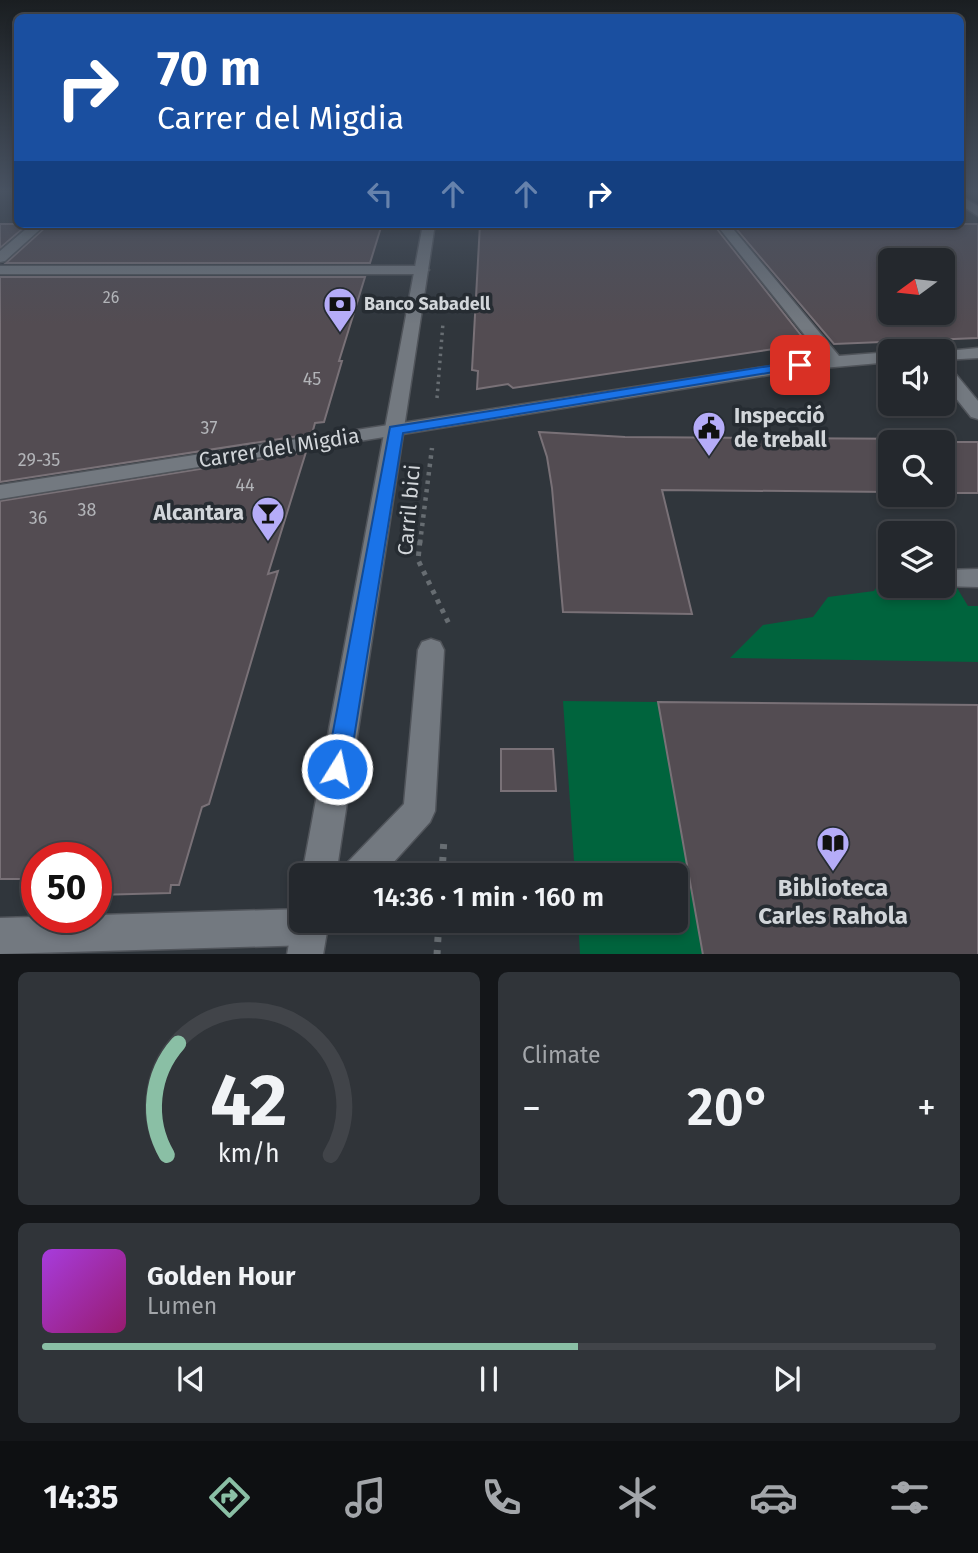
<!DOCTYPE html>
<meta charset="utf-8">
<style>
body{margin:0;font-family:"Fira Sans",sans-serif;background:#303439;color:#f1f3f6;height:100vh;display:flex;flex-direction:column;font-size:26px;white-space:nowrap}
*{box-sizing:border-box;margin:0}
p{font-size:23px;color:#a3a6aa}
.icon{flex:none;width:38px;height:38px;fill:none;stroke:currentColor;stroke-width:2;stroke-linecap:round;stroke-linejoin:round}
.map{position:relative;height:954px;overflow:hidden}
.side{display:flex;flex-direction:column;gap:18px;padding:18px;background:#141619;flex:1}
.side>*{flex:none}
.banner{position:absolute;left:14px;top:14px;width:950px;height:214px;border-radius:10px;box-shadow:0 4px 10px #0003,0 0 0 2px #414449;background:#1a4fa0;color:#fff;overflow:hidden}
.needle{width:46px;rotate:255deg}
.fabs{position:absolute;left:878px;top:248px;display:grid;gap:14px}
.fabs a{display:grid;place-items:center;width:77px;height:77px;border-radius:10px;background:#24282d;box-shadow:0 4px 10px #0003,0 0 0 2px #414449;font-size:35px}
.speed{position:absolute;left:21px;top:842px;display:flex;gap:14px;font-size:35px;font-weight:700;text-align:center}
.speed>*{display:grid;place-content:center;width:91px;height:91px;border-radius:50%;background:#24282d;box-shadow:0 4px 10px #0003,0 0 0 2px #414449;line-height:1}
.speed .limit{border:10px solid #d22;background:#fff;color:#111}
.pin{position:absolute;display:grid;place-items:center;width:60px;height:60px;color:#fff;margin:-30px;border-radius:14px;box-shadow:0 4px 10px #0006}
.me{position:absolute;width:77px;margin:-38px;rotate:10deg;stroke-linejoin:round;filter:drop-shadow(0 0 5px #0008)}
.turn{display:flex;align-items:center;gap:24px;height:147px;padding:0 28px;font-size:32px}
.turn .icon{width:91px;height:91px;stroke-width:2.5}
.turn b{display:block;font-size:49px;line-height:60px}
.lanes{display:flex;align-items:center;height:66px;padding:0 28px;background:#0003;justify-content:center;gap:35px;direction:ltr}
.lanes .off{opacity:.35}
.big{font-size:52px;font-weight:600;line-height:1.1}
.side .tile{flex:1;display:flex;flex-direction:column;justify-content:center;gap:10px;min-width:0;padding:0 24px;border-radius:10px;background:#303439}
.side .dial{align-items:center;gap:0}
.dial svg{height:182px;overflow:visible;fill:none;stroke:#414449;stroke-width:7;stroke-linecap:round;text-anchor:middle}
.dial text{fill:#f1f3f6;stroke:none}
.song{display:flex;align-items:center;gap:21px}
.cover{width:84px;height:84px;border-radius:10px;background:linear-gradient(135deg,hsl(280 70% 55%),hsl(320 70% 35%))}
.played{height:7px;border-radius:4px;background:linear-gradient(90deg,#8abfa5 60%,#414449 60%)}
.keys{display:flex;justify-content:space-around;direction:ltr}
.heat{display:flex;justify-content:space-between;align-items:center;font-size:38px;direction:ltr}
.side .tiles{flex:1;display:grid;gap:18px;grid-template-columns:1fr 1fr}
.tile:last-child{grid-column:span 2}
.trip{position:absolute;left:289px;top:863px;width:399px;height:70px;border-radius:10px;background:#24282d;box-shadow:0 4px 10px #0003,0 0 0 2px #414449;font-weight:600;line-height:70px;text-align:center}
.tab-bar{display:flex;height:112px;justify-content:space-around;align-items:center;background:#0e1012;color:#a3a6aa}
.tab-bar .icon{width:49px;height:49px}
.tab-bar .current{color:#8abfa5}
.tab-bar b{font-size:32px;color:#f1f3f6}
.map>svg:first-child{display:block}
</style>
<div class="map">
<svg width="978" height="955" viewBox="0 0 978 955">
<rect width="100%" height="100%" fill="#30363c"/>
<path fill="#00643d" d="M943 565 968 606H978V662L730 658 763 625 813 617 828 597 874 591 891 567V586H943Z
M563 701 658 702 703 954H580L578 921 676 920V875H575Z"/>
<path fill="#534c52" stroke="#797177" stroke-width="2" fill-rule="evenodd" d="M0 224H28L0 248Z
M49 224H382L370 263H6Z
M480 224H713L808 344 513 388 508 384 477 389 478 371 472 370Z
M732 224H978V338L834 344ZM891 261H943V313H891Z
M0 277H365L339 361H342L324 422 315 423 312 434 0 482Z
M539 432 625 437 934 439 936 442H978V493H943V443H891V492L662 490 692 614 563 612 552 488 547 457Z
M306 452 268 574 278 571 209 804 202 807 179 885H171L170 893 96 895V858H37V879H0V501Z
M658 702 978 705V955H703Z
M501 749H553L556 791H501Z"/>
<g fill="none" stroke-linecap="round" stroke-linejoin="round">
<defs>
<path id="service" d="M978 569V587L943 586V570Z
M431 639 440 642 444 650 435 811 430 822 382 875H342L347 863 404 804 418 650 422 642Z"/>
<path id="minor" d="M961 196 978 206V216L961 205Z
M32 224H46L5 261 0 262V251Z
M716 224H729L839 356 891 352V362L800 370 0 499V485L823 358Z
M0 266H422L429 270 422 274H0Z
M978 348V358L943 360V352H937Z
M943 365 949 366 978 401V419L971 417 943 382Z
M301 909V920H325L328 927 323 940 310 945 0 954V918Z"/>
<path id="secondary" d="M423 224H435L336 875H302Z
M301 906V920H329L323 955H287L293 920Z"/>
</defs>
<use href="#service" stroke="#50545a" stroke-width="3"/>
<use href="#minor" stroke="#50545a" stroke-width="3"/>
<use href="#secondary" stroke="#50545a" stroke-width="3"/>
<path stroke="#676d72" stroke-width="3.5" stroke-dasharray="2.5 4.5" stroke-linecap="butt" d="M437 398 443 323"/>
<path stroke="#676d72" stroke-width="4.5" stroke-dasharray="3.5 5" stroke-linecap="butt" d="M420 543 432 448"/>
<path stroke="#676d72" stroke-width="5" stroke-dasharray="4.5 6" stroke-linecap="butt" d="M420 541 418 560 449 624"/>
<path stroke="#676d72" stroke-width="7" stroke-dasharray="5 8" stroke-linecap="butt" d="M442 875 444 837
M437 955 439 920"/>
<use href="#service" fill="#737980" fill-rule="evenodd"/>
<use href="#minor" fill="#737980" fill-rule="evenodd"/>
<use href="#secondary" fill="#737980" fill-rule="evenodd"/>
</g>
<linearGradient id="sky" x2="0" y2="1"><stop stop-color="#1a1e21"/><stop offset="0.59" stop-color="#485261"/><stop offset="1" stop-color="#485261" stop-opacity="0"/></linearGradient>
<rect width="978" height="324" fill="url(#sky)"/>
<path fill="#1a73e8" stroke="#114b97" stroke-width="2" d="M800 361 804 362V367L403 433 349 769 345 777 337 780 329 777 326 769 390 427Z"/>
<defs>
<symbol id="bank-pin" viewBox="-11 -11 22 30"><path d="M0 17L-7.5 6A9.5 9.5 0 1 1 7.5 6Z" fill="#b5acf8" stroke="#262c32"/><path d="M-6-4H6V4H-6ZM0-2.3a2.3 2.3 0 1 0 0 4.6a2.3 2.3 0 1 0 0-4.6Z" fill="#111"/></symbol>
<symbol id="civic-pin" viewBox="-11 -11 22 30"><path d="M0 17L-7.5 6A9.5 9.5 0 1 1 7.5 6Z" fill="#b5acf8" stroke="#262c32"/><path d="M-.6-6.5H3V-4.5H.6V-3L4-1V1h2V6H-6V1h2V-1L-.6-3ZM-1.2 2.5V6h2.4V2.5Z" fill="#111"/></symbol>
<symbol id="bar-pin" viewBox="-11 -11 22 30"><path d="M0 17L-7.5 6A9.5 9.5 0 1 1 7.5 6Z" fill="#b5acf8" stroke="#262c32"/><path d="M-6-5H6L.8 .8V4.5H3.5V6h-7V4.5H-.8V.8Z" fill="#111"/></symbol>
<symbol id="library-pin" viewBox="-11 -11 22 30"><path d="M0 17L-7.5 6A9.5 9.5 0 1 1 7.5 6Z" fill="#b5acf8" stroke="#262c32"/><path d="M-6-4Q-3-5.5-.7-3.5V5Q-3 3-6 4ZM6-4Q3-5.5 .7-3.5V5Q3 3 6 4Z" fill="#111"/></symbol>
</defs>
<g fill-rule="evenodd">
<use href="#bank-pin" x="321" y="285" width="38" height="52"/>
<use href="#civic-pin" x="690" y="409" width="38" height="52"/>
<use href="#bar-pin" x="249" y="494" width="38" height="52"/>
<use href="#library-pin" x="814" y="824" width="38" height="52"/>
</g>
<g text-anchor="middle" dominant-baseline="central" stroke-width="7" stroke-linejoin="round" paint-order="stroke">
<g font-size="16" fill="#b2b4b8">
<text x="111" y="297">26</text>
</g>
<g font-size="18" font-weight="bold" fill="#d2d6da" stroke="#262c32" text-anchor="start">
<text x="364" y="304">Banco Sabadell</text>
</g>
<g font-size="18" fill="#b2b4b8">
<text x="312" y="379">45</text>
<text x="209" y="428">37</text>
<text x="39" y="460">29-35</text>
<text x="245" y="485">44</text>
<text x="87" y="510">38</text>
<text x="38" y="518">36</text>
</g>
<g font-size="21" font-weight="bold" fill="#d2d6da" stroke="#262c32" text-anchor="start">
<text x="734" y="416">Inspecció<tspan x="734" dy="24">de treball</tspan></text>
<text x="244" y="513" text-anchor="end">Alcantara</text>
</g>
<g font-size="21" fill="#d2d6da" stroke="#262c32">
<text transform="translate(279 448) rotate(-9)">Carrer del Migdia</text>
<text transform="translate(409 510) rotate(-85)">Carril bici</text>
</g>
<g font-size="24" font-weight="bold" fill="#d2d6da" stroke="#262c32">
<text x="833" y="888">Biblioteca<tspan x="833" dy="28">Carles Rahola</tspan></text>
</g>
</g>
</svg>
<div class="fabs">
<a><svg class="needle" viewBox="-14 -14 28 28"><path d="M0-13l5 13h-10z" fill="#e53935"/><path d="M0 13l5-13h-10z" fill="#a3a6aa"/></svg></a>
<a><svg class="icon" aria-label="sound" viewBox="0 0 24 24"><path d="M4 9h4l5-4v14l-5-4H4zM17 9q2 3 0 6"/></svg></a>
<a><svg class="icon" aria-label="search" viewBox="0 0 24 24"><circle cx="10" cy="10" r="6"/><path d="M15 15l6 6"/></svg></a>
<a><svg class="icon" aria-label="layers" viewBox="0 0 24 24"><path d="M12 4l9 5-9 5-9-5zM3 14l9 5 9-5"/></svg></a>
</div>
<div class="speed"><div class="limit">50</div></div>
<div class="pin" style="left:800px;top:365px;background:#d93025"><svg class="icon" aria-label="arrive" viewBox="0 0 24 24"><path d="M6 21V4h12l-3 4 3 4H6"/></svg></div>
<svg class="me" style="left:337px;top:769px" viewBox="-20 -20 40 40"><circle r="17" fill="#1a73e8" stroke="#fff" stroke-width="3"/><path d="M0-11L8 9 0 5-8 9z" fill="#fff"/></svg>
<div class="trip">14:36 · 1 min · 160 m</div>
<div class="banner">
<div class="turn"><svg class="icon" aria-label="right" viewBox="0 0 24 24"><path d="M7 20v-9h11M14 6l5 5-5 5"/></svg><div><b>70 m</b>Carrer del Migdia</div></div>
<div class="lanes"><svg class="icon off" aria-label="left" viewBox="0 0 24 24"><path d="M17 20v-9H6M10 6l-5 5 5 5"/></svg><svg class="icon off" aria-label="ahead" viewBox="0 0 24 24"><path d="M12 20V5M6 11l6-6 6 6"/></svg><svg class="icon off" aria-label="ahead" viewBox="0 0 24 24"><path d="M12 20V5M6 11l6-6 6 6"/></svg><svg class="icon" aria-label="right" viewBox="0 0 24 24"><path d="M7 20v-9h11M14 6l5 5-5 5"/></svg></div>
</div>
</div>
<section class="side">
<div class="tiles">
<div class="tile dial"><svg viewBox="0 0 100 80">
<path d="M14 69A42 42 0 1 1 86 69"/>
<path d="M14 69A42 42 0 0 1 19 20" stroke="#8abfa5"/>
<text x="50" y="56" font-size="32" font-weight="700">42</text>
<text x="50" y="72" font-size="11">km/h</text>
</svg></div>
<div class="tile"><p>Climate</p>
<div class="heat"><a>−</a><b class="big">20°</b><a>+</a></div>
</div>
<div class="tile">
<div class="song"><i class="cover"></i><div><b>Golden Hour</b><p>Lumen</p></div></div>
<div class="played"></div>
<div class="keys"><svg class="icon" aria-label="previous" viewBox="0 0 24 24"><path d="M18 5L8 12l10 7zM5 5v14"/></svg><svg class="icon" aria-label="pause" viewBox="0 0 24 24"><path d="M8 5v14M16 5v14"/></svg><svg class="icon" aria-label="next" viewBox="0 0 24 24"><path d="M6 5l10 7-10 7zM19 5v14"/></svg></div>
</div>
</div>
</section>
<nav class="tab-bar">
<b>14:35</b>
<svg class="icon current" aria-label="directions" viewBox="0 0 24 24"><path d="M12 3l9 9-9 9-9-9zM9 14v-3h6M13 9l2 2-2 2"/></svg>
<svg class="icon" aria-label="music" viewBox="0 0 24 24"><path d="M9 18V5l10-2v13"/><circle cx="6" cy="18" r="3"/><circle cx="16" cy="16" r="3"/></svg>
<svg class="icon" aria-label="phone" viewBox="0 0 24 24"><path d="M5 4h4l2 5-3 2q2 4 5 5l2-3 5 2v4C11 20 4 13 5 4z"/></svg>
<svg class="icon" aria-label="climate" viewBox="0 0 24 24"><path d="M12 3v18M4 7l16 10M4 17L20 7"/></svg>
<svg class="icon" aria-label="car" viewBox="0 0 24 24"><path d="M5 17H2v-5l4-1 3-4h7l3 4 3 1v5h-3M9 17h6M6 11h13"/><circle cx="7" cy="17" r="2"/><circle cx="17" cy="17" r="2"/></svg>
<svg class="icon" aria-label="filters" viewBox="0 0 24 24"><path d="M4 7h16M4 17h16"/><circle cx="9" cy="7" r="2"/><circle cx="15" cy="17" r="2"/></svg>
</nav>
